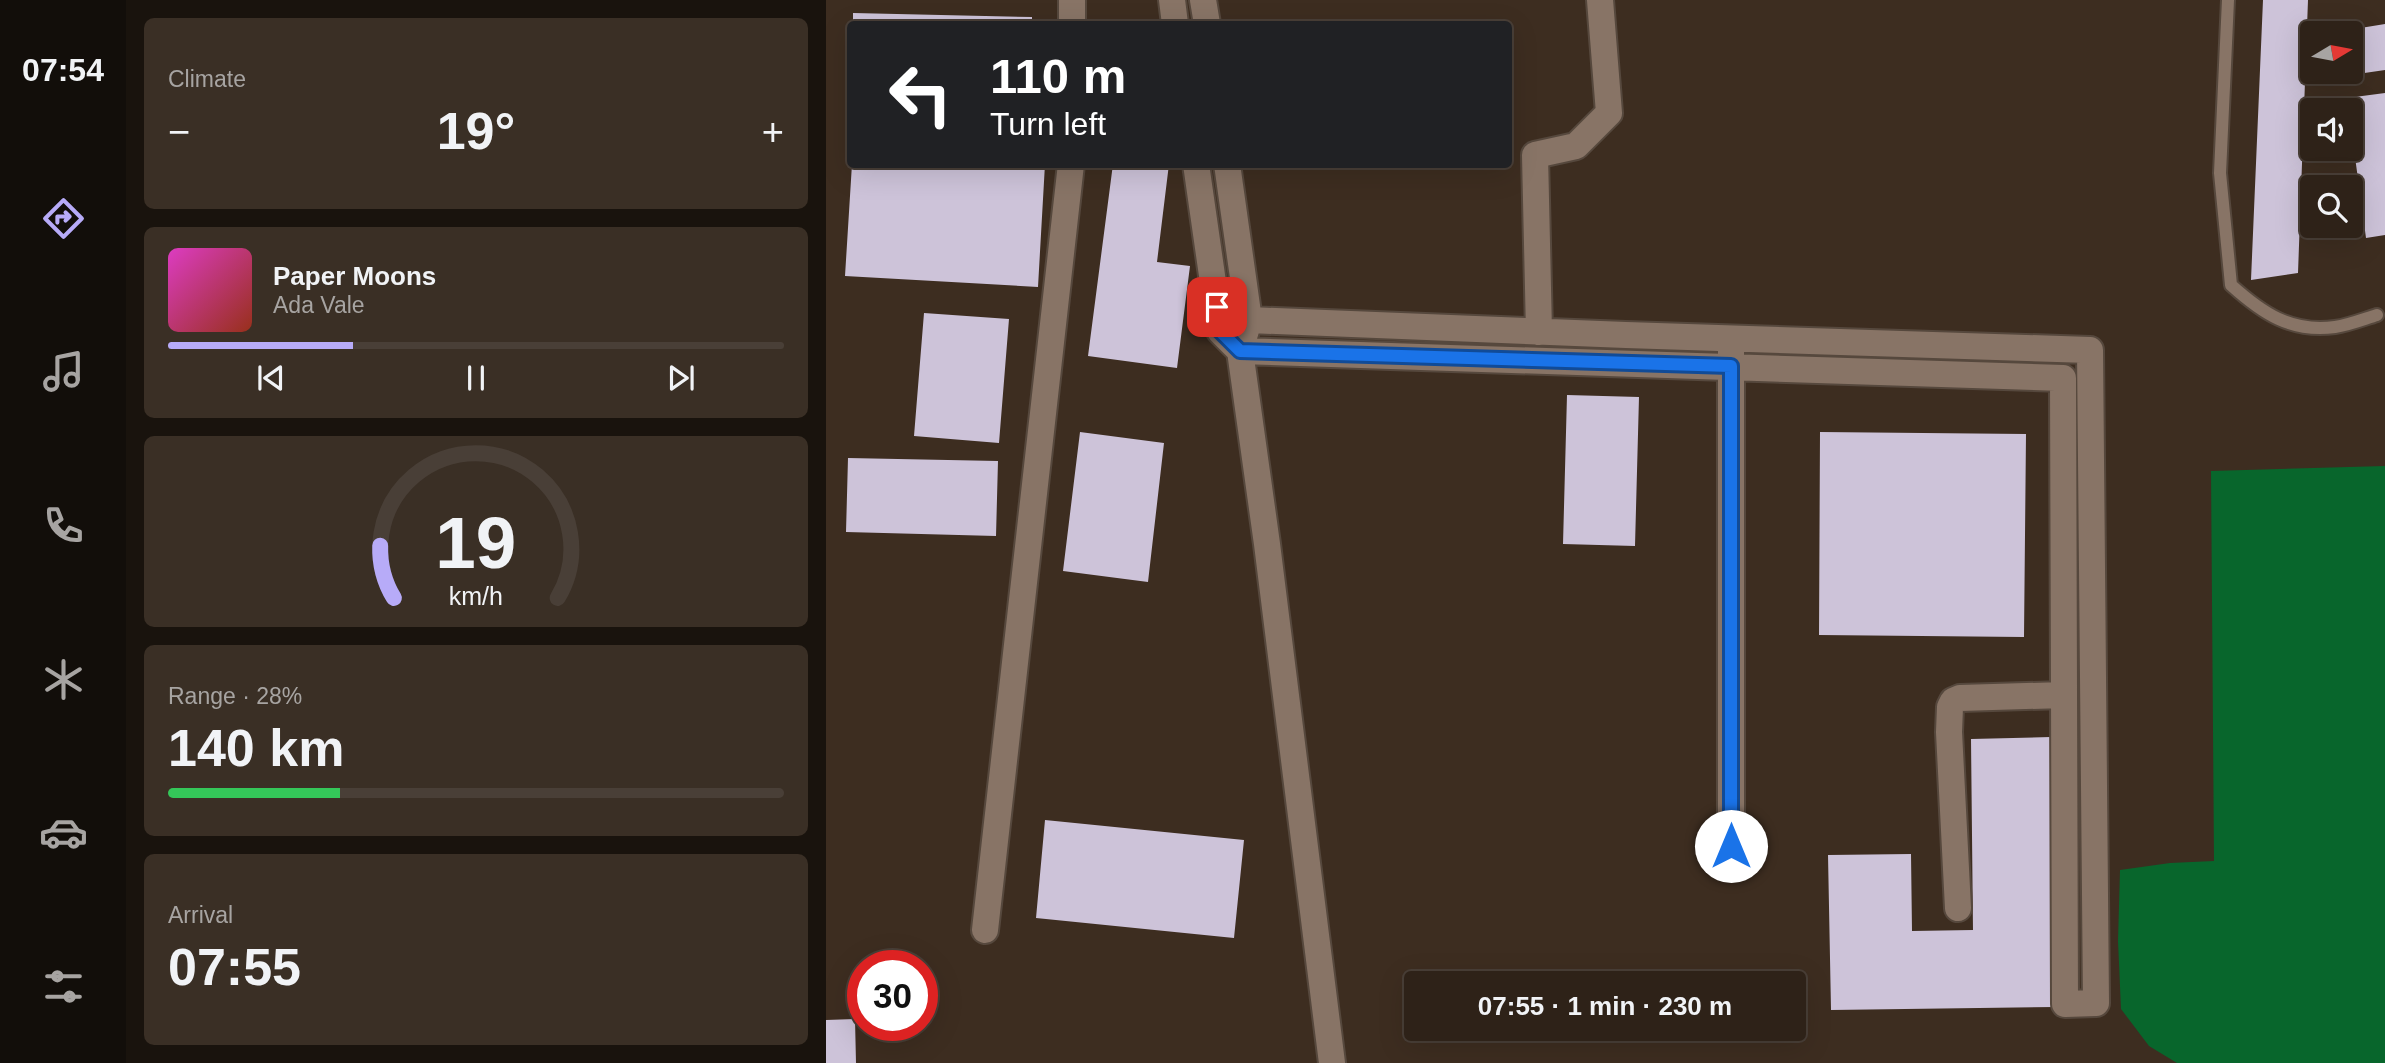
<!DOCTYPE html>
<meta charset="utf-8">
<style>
body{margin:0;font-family:Arial,sans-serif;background:#3a2f25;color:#f1f3f6;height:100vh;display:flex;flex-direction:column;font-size:26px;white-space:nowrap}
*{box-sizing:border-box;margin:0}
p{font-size:23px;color:#a7a4a2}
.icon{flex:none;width:38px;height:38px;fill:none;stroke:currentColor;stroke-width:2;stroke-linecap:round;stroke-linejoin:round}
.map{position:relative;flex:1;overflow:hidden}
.side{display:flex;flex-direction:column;gap:18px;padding:18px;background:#19130d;width:700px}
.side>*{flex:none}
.top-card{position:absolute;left:21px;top:21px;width:665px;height:147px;border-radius:7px;box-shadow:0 7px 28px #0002,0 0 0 2px #493f37;background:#202124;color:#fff;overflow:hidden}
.needle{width:46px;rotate:80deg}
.fabs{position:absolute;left:1474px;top:21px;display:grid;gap:14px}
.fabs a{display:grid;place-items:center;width:63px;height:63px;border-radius:7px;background:#2e2218;box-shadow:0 7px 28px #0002,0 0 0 2px #493f37;font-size:35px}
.speed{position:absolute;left:21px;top:950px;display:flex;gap:14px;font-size:35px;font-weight:700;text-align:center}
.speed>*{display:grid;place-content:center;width:91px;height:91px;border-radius:50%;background:#2e2218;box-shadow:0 7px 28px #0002,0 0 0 2px #493f37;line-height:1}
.speed .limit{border:10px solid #d22;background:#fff;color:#111}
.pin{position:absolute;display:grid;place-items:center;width:60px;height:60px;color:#fff;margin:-30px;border-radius:14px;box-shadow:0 4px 10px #0006}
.me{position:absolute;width:77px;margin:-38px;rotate:0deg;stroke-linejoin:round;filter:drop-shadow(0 0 5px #0008)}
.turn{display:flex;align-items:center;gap:24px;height:147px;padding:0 28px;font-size:32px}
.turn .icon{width:91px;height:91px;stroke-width:2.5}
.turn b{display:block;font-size:49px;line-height:60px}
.big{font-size:52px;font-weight:800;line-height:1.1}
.side .card{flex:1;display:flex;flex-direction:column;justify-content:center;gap:10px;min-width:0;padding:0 24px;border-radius:10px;background:#3a2f25}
.side .dial{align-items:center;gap:0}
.dial svg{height:182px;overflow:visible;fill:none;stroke:#493f37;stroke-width:7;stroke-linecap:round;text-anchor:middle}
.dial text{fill:#f1f3f6;stroke:none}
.song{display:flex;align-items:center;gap:21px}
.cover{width:84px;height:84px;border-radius:10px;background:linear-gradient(135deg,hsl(310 70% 55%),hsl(10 70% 35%))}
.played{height:7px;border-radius:4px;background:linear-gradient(90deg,#b7abf8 30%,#493f37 30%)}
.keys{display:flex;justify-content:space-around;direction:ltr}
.heat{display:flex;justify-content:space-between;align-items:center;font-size:38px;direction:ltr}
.charge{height:10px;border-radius:5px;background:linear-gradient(90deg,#34c759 28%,#493f37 0)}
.trip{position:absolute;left:578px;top:971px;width:402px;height:70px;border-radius:7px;background:#2e2218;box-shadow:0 7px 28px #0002,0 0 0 2px #493f37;font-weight:800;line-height:70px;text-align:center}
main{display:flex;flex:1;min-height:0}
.tab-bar{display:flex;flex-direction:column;width:126px;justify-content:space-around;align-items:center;background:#120e0a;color:#a7a4a2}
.tab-bar .icon{width:49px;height:49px}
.tab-bar .current{color:#b7abf8}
.tab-bar b{font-size:32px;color:#f1f3f6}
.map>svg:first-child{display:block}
</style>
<main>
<nav class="tab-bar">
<b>07:54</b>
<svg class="icon current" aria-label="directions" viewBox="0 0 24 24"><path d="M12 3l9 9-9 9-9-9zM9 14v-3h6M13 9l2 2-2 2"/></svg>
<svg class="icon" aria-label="music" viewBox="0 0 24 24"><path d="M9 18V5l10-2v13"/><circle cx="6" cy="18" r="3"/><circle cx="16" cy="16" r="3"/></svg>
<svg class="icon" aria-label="phone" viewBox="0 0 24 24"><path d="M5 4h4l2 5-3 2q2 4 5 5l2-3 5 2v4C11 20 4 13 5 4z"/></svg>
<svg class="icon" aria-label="climate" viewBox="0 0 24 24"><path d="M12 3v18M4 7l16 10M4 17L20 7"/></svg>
<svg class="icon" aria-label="car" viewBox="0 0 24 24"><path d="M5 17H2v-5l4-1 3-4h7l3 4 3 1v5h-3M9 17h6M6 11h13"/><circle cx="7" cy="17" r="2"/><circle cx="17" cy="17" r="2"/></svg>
<svg class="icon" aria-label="filters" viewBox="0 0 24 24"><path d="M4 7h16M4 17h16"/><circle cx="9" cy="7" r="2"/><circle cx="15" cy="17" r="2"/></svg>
</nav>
<section class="side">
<div class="card"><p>Climate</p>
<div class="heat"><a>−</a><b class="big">19°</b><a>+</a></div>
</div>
<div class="card">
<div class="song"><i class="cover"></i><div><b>Paper Moons</b><p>Ada Vale</p></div></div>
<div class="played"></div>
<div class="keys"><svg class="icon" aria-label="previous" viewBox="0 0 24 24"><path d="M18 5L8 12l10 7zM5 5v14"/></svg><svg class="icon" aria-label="pause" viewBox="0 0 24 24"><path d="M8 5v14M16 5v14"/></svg><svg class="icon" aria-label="next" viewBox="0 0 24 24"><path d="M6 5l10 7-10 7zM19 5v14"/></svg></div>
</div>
<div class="card dial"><svg viewBox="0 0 100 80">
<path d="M14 69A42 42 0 1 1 86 69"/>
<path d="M14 69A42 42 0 0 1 8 46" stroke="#b7abf8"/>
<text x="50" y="56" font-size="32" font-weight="700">19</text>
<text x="50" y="72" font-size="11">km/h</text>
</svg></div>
<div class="card"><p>Range · 28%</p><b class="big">140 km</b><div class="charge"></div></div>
<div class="card"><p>Arrival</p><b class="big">07:55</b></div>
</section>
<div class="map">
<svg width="1559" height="1063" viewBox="0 0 1559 1063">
<rect width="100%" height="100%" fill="#3d2d20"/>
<path fill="#08662c" d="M1559 466V1063H1351L1323 1046 1295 1009 1292 941 1294 870 1344 863 1388 861 1385 471Z"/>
<path fill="#cdc3d9" d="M1437 0H1482L1472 273 1425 280Z
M27 13 206 17V24H27Z
M1559 24V70L1511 77 1510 72H1524V33L1510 32Z
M1559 93V235L1540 238 1521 98Z
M26 164H219L212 287 19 276Z
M287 164H343L331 262 364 266 351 368 262 356Z
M98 313 183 319 173 443 88 436Z
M741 395 813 397 809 546 737 544Z
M254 432 338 443 322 582 237 571Z
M994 432 1200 434 1198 637 993 635Z
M22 458 172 461 170 536 20 532Z
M1225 737 1229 1007 1005 1010 1002 855 1085 854 1086 931 1147 930 1145 739Z
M219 820 418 840 408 938 210 918Z
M29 1019 30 1063H0V1020Z"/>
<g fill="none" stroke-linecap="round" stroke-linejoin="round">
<defs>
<path id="service" d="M1402 0 1394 173 1405 285C1436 313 1465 333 1509 327 1523 325 1538 319 1551 315"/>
<path id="minor" d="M346 0 349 24
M377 0 381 24
M246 24V0
M370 164 394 331 414 351 1237 378 1239 1004 1270 1003 1264 350 800 335 423 320 394 331
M401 164 423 320 414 351 441 544 506 1063
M713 332 709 155 750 146 783 113 774 0
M905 846V351
M1132 908 1123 732 1124 707 1127 701 1134 698 1238 695
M159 930 245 164"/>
</defs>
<use href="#service" stroke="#56483d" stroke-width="16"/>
<use href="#minor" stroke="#56483d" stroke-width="30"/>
<use href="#service" stroke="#887466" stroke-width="12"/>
<use href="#minor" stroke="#887466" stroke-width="26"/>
</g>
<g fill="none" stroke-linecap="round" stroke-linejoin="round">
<defs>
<path id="route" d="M391 307 394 331 414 351 905 366V846"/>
</defs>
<use href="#route" stroke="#114b97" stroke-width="18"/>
<use href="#route" stroke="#1a73e8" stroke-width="12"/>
</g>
</svg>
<div class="fabs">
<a><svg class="needle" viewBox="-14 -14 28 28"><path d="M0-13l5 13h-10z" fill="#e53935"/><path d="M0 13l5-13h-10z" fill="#a7a4a2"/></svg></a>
<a><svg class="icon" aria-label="sound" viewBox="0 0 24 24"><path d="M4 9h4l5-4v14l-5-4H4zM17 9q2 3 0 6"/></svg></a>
<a><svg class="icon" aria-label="search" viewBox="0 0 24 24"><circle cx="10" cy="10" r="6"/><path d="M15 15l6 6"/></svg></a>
</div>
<div class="speed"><div class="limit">30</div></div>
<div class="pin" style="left:391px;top:307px;background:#d93025"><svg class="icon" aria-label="arrive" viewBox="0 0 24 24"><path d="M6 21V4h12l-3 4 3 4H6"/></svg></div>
<svg class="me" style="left:905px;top:846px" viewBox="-20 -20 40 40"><circle r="19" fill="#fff"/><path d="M0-13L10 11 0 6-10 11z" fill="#1a73e8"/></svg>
<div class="trip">07:55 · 1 min · 230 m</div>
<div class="top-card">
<div class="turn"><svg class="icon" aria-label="left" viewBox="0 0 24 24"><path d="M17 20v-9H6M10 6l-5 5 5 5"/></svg><div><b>110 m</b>Turn left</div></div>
</div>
</div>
</main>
